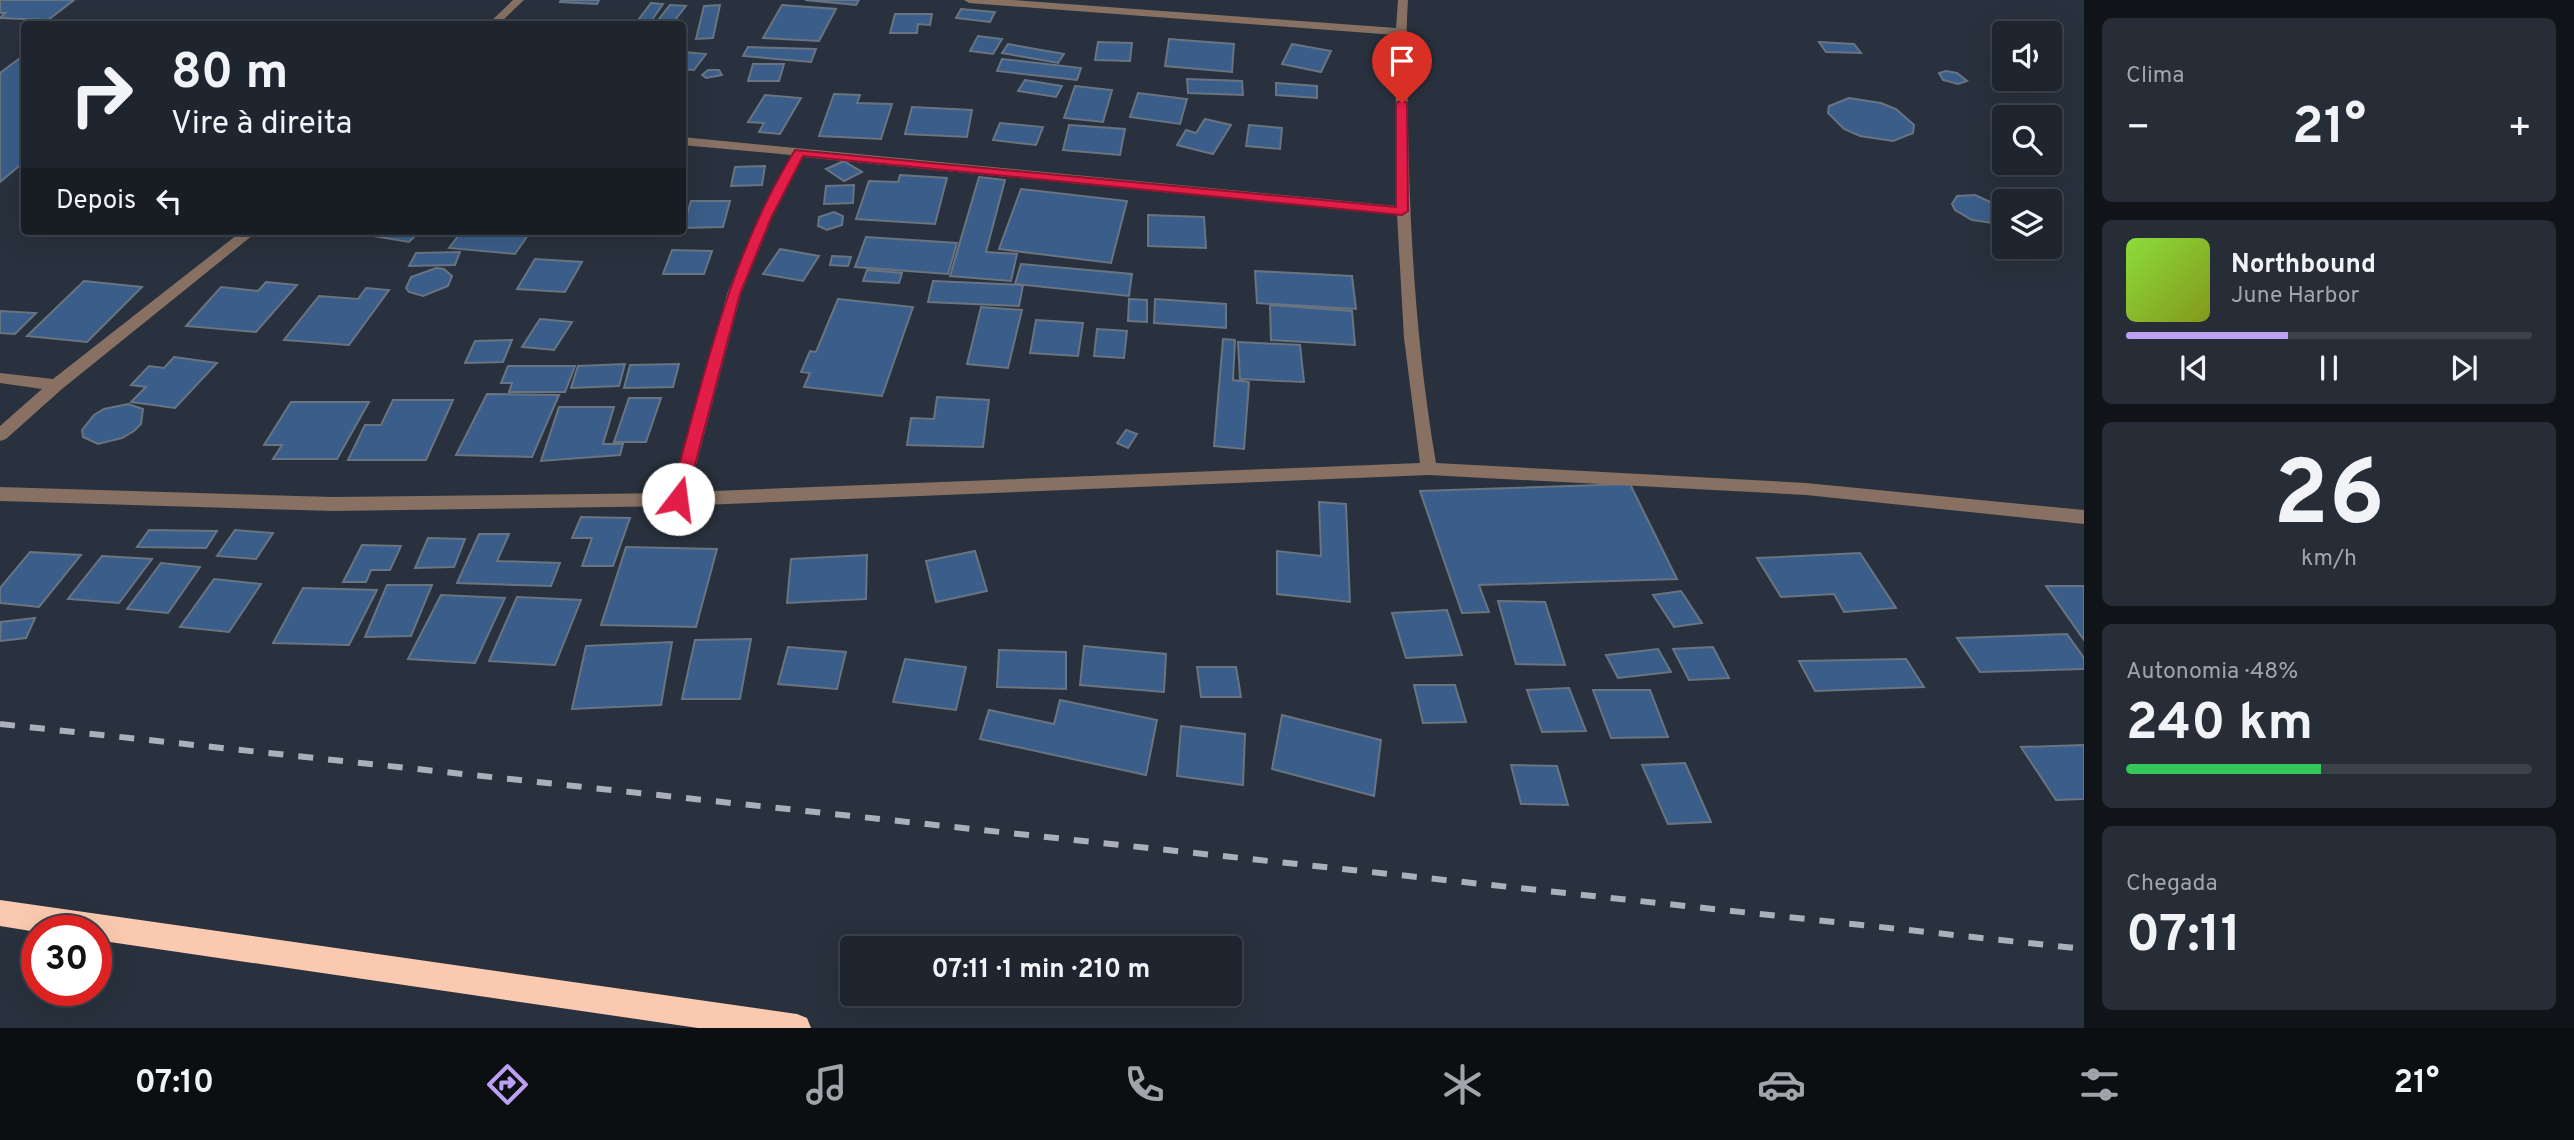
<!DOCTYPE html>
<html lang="pt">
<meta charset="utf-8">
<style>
body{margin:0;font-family:Overpass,sans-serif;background:#262d36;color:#f1f3f6;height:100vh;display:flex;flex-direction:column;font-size:26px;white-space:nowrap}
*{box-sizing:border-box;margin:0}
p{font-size:23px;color:#a1a5aa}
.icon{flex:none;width:38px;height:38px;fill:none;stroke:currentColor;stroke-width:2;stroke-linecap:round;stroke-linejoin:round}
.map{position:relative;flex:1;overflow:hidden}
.drawer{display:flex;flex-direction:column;gap:18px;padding:18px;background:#101419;width:490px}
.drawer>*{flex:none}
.top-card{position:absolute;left:21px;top:21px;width:665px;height:214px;border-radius:7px;box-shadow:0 7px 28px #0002,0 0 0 2px #3c424a;background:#1e252e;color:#f1f3f6;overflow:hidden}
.fabs{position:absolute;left:1992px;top:21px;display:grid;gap:14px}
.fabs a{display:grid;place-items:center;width:70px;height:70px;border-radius:7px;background:#1e252e;box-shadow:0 7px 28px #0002,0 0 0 2px #3c424a;font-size:35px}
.speed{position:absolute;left:21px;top:915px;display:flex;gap:14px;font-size:35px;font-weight:700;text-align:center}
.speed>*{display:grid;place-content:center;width:91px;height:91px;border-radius:50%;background:#1e252e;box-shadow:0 7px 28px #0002,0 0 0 2px #3c424a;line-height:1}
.speed .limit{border:10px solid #d22;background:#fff;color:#111}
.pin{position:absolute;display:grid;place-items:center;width:60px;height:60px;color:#fff;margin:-72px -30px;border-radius:50% 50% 50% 0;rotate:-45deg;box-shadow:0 0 7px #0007}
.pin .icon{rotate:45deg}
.me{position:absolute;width:77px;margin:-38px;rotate:15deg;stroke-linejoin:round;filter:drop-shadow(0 0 5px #0008)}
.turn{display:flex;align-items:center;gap:24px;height:147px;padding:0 35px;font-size:32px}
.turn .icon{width:91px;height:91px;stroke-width:2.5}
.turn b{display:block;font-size:49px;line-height:60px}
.then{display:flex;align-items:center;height:66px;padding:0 35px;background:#0003;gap:14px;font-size:26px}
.big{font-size:52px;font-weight:700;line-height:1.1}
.drawer .tile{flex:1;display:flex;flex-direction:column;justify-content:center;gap:10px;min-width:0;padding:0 24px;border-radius:10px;background:#262d36}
.drawer .dial{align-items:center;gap:0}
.dial b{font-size:91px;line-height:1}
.song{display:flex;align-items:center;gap:21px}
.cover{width:84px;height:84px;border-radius:10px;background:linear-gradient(135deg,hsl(90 70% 55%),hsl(70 70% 35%))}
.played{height:7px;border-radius:4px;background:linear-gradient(90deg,#bca0f2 40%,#3c424a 40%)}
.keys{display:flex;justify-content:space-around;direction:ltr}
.heat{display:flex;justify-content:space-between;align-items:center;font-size:38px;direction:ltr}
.charge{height:10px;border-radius:5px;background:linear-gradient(90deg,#34c759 48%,#3c424a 0)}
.trip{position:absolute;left:840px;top:936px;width:402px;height:70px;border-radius:7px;background:#1e252e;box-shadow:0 7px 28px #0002,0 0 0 2px #3c424a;font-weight:700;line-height:70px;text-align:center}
.menu{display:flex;height:112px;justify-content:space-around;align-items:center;background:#0c0f12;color:#a1a5aa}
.menu .icon{width:49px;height:49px}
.menu .on{color:#bca0f2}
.menu b{font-size:32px;color:#f1f3f6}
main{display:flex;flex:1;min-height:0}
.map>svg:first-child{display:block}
</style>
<main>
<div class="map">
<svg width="2084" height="1028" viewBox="0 0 2084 1028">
<rect width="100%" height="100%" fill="#28313d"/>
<path fill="#3a5e89" stroke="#697482" stroke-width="2" d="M0 0H74L48 20 0 18 5 13H0Z
M561 0H599L597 4 560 2Z
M805 0H859L856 5Z
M651 3 663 4 649 24H635Z
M670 5 686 6 672 24H655Z
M720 5 713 38 696 39 704 6Z
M782 5 836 9 819 41 763 38Z
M961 9 995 12 990 22 956 18Z
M895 14H932L930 25 918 24 917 33H890Z
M978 36 1002 39 993 54 970 51Z
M1169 39 1234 44 1232 72 1165 66Z
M1098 42 1132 43 1130 61 1095 60Z
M1819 42 1854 44 1861 53 1826 52Z
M1008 44 1064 54 1058 63 1002 53Z
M1292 44 1331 51 1321 72 1282 64Z
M748 47 816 49 811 62 743 56Z
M684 52 706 54 694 70 682 69Z
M24 55V162L0 182V73Z
M1002 59 1081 68 1077 80 997 71Z
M753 64H784L779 81H748Z
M708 70H719L722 75 706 78 702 75Z
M1946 71 1957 73 1967 81 1958 84 1943 80 1939 73Z
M1187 79 1242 81 1243 95 1188 93Z
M1025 80 1062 86 1056 97 1018 91Z
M1276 83 1317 86V98L1276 95Z
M1075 86 1112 90 1103 122 1064 118Z
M1138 93 1187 99 1180 124 1130 117Z
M834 94 860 95 857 103 892 104 881 139 819 136Z
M765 95 801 98 780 134 759 132 764 123 748 122Z
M1849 98 1881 103 1896 109 1914 125 1913 133 1893 141 1860 136 1844 129 1828 113 1829 106Z
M912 107 972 110 967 137 905 134Z
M1205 119 1231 125 1213 154 1177 145 1186 130 1196 133Z
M1000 123 1043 127 1036 145 993 140Z
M1069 125 1125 129 1120 155 1063 150Z
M1249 125 1282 128 1280 149 1246 146Z
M844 161 862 172 844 181 826 169Z
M765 166 762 185 731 186 735 167Z
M900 175 947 178 935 224 856 219 869 181 898 182Z
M979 177 1005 180 986 252 1017 254 1011 281 950 276Z
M854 185 853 203 824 204 826 186Z
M1021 189 1127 201 1111 263 999 249Z
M1975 195 2003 208 2004 220 1993 223 1972 220 1955 210 1952 204 1957 196Z
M691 201H730L723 227 683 228Z
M834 212 843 216 842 225 827 230 818 226 819 217Z
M1148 215 1204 217 1206 248 1148 246Z
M365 231H420L409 242 362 234Z
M462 231H479L528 235 515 254 449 248Z
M866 237 957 243 948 274 855 267Z
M780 249 819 256 803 281 763 274Z
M672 250 712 251 704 274H663Z
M460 252 455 265 409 266 416 253Z
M832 256 851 257 848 266 830 265Z
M535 259 582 262 565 292 517 289Z
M1021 264 1132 274 1129 296 1015 284Z
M436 268 444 269 452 276 448 286 423 296 409 292 406 288 411 277Z
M867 270 902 273 899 283 863 281Z
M1255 271 1352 276 1356 309 1257 303Z
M84 281 142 287 87 342 27 336Z
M933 281 1023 285 1019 306 928 302Z
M266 282 297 285 256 332 186 326 221 287 258 291Z
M366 288 389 290 349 345 284 340 319 296 358 299Z
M838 299 913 307 882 396 804 387 810 373 801 372 810 351 816 352Z
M1129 299 1147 300V322L1128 321Z
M1155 299 1226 304V328L1154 323Z
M1270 305 1352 311 1355 345 1271 340Z
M981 307 1022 310 1008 368 967 364Z
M0 311 36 313 15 334 0 333Z
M540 319 572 322 554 350 522 347Z
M1036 320 1083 323 1078 356 1030 353Z
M1097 329 1127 331 1124 358 1094 356Z
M1223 339 1235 340 1233 380 1249 382 1244 449 1214 446Z
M512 340 503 362 465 363 475 341Z
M1238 342 1300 345 1304 382 1240 379Z
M174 357 217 363 175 408 131 402 146 387 131 385 149 366 164 368Z
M625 364 619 386 571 388 578 366Z
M679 364 673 387 624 388 630 365Z
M508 366H575L565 392H509L512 383H501Z
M487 394 559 395 532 457 456 455Z
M937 397 989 400 983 447 907 445 911 418 934 419Z
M629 398H661L646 442H614Z
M393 400H453L426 460H348L365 425H381Z
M291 402H369L337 459H273L282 445H264Z
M128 404 143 409 141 424 134 431 122 438 98 444 83 437 82 430 94 415 104 409Z
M559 407H614L603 444H623L620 455 541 461Z
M1126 430 1137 434 1128 448 1117 443Z
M1630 484 1677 579 1479 585 1489 612 1462 613 1420 491Z
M1319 502 1346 504 1350 602 1277 594V551L1321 556Z
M581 517 630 518 613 566H582L592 538H572Z
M149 530 217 531 206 548 137 547Z
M235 530 273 533 256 559 217 556Z
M479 534H509L497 561 560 563 551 586 457 583Z
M428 538 465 539 454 567 415 568Z
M362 545 401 546 390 570H371L366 582H343Z
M626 547 717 549 696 627 601 625Z
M975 551 987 591 936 602 926 561Z
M30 552 81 555 39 607 0 603V588Z
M1860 553 1896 608 1844 612 1834 594 1781 597 1757 558Z
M867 555 866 599 787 603 791 559Z
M102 556 152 559 119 603 68 599Z
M161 563 200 567 168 613 127 609Z
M214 579 261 584 229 632 180 627Z
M387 585H432L411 636 365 637Z
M2046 586H2084V640Z
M303 588 377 590 349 645 273 643Z
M1681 591 1702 623 1674 627 1653 595Z
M441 595 505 598 475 663 408 659Z
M517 597 581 600 555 665 489 661Z
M1498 601 1545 602 1565 665 1516 664Z
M1447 610 1462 655 1406 658 1392 613Z
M35 618 26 638 0 641 1 622Z
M2067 634 2084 658V669L1980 672 1957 638Z
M751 639 740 699H682L695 640Z
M672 642 661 705 572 709 586 646Z
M1084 646 1166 654 1164 692 1080 685Z
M788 647 846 652 837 689 778 684Z
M1713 647 1729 678 1689 680 1673 649Z
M1658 649 1671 672 1618 678 1606 655Z
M999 650 1066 652V689L997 687Z
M905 659 966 667 956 710 893 702Z
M1906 659 1924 687 1815 691 1799 661Z
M1197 667H1236L1241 697H1201Z
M1414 685H1455L1466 722 1423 723Z
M1569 688 1586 731 1542 732 1527 690Z
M1593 690H1650L1668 737 1611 738Z
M1060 700 1157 720 1146 775 980 739 989 710 1054 724Z
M1282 715 1381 740 1374 796 1272 769Z
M1181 726 1245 734 1243 785 1177 776Z
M2084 745V799L2056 800 2021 747Z
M1685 763 1711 822 1668 824 1642 765Z
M1511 765 1557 766 1568 805 1521 804Z"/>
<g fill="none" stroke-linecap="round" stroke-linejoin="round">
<path fill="#887063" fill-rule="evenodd" d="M513 0H524L499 24H488Z
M964 0H1013L1396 28 1398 0H1408C1405 43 1408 85 1408 128 1410 241 1417 352 1436 463L1806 483 2084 510V524L1806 495 1429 475 678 506 333 511 0 501V487L333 497 671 493 727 294 758 218 791 155 682 145V137L1397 206 1395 35 969 3ZM803 157 1397 215 1404 338 1420 463 689 492 741 294 772 218Z
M242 231H258L62 389 6 439 0 441V426L42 389 0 383V373L53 379Z"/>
<path fill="#fac9b0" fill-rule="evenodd" d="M0 900 797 1014 807 1018 811 1028H698L96 940V931L37 932 0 926Z"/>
<path stroke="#a9b0b9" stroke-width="6" stroke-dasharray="15 15" stroke-linecap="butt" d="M0 724 2084 949"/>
</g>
<path fill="#e11d48" stroke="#92132f" stroke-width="2" d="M1402 100 1407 103 1408 211 1402 215 803 156 771 218 740 294 686 499 678 505 672 503 670 499C703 380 729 256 795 150L1396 207V103Z"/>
</svg>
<div class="fabs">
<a><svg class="icon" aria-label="sound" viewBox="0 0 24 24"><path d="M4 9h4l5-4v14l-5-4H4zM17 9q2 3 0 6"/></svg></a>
<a><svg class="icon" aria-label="search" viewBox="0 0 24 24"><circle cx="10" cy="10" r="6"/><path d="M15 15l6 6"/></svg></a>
<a><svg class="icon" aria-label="layers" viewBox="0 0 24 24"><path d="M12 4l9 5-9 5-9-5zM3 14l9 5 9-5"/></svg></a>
</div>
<div class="speed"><div class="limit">30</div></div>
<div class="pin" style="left:1402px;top:103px;background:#d93025"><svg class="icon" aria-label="arrive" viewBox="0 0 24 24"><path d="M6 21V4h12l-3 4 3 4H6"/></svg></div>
<svg class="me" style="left:678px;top:499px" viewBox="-20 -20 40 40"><circle r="19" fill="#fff"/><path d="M0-13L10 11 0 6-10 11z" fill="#e11d48"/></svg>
<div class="trip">07:11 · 1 min · 210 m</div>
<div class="top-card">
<div class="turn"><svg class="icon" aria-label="right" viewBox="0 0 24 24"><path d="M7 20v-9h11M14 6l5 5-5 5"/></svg><div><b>80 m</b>Vire à direita</div></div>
<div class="then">Depois<svg class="icon" aria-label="left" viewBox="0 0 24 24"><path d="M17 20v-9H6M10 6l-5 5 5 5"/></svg></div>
</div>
</div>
<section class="drawer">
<div class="tile"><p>Clima</p>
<div class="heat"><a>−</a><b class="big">21°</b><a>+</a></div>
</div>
<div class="tile">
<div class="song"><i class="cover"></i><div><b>Northbound</b><p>June Harbor</p></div></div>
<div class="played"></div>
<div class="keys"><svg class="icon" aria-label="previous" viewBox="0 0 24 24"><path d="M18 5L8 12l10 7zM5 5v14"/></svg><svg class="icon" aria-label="pause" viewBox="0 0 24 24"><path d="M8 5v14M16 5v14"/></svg><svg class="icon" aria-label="next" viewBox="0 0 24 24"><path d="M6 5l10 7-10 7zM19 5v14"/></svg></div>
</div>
<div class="tile dial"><b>26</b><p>km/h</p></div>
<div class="tile"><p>Autonomia · 48%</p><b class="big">240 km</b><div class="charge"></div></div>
<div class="tile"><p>Chegada</p><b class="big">07:11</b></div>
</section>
</main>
<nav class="menu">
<b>07:10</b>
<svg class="icon on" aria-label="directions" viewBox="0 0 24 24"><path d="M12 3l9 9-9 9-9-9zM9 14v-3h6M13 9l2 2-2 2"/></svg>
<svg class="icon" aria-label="music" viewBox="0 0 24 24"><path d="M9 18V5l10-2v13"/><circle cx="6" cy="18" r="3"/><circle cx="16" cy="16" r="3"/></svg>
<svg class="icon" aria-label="phone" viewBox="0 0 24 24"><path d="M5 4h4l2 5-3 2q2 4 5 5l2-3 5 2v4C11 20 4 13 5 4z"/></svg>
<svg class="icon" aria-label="climate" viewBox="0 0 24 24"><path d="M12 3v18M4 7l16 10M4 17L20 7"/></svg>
<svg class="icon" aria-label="car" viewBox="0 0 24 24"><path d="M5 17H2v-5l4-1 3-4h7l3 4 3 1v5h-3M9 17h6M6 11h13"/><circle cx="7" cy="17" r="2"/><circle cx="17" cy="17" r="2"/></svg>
<svg class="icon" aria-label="filters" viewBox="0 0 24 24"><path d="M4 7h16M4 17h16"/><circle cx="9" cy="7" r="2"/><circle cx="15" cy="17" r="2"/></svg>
<b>21°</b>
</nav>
